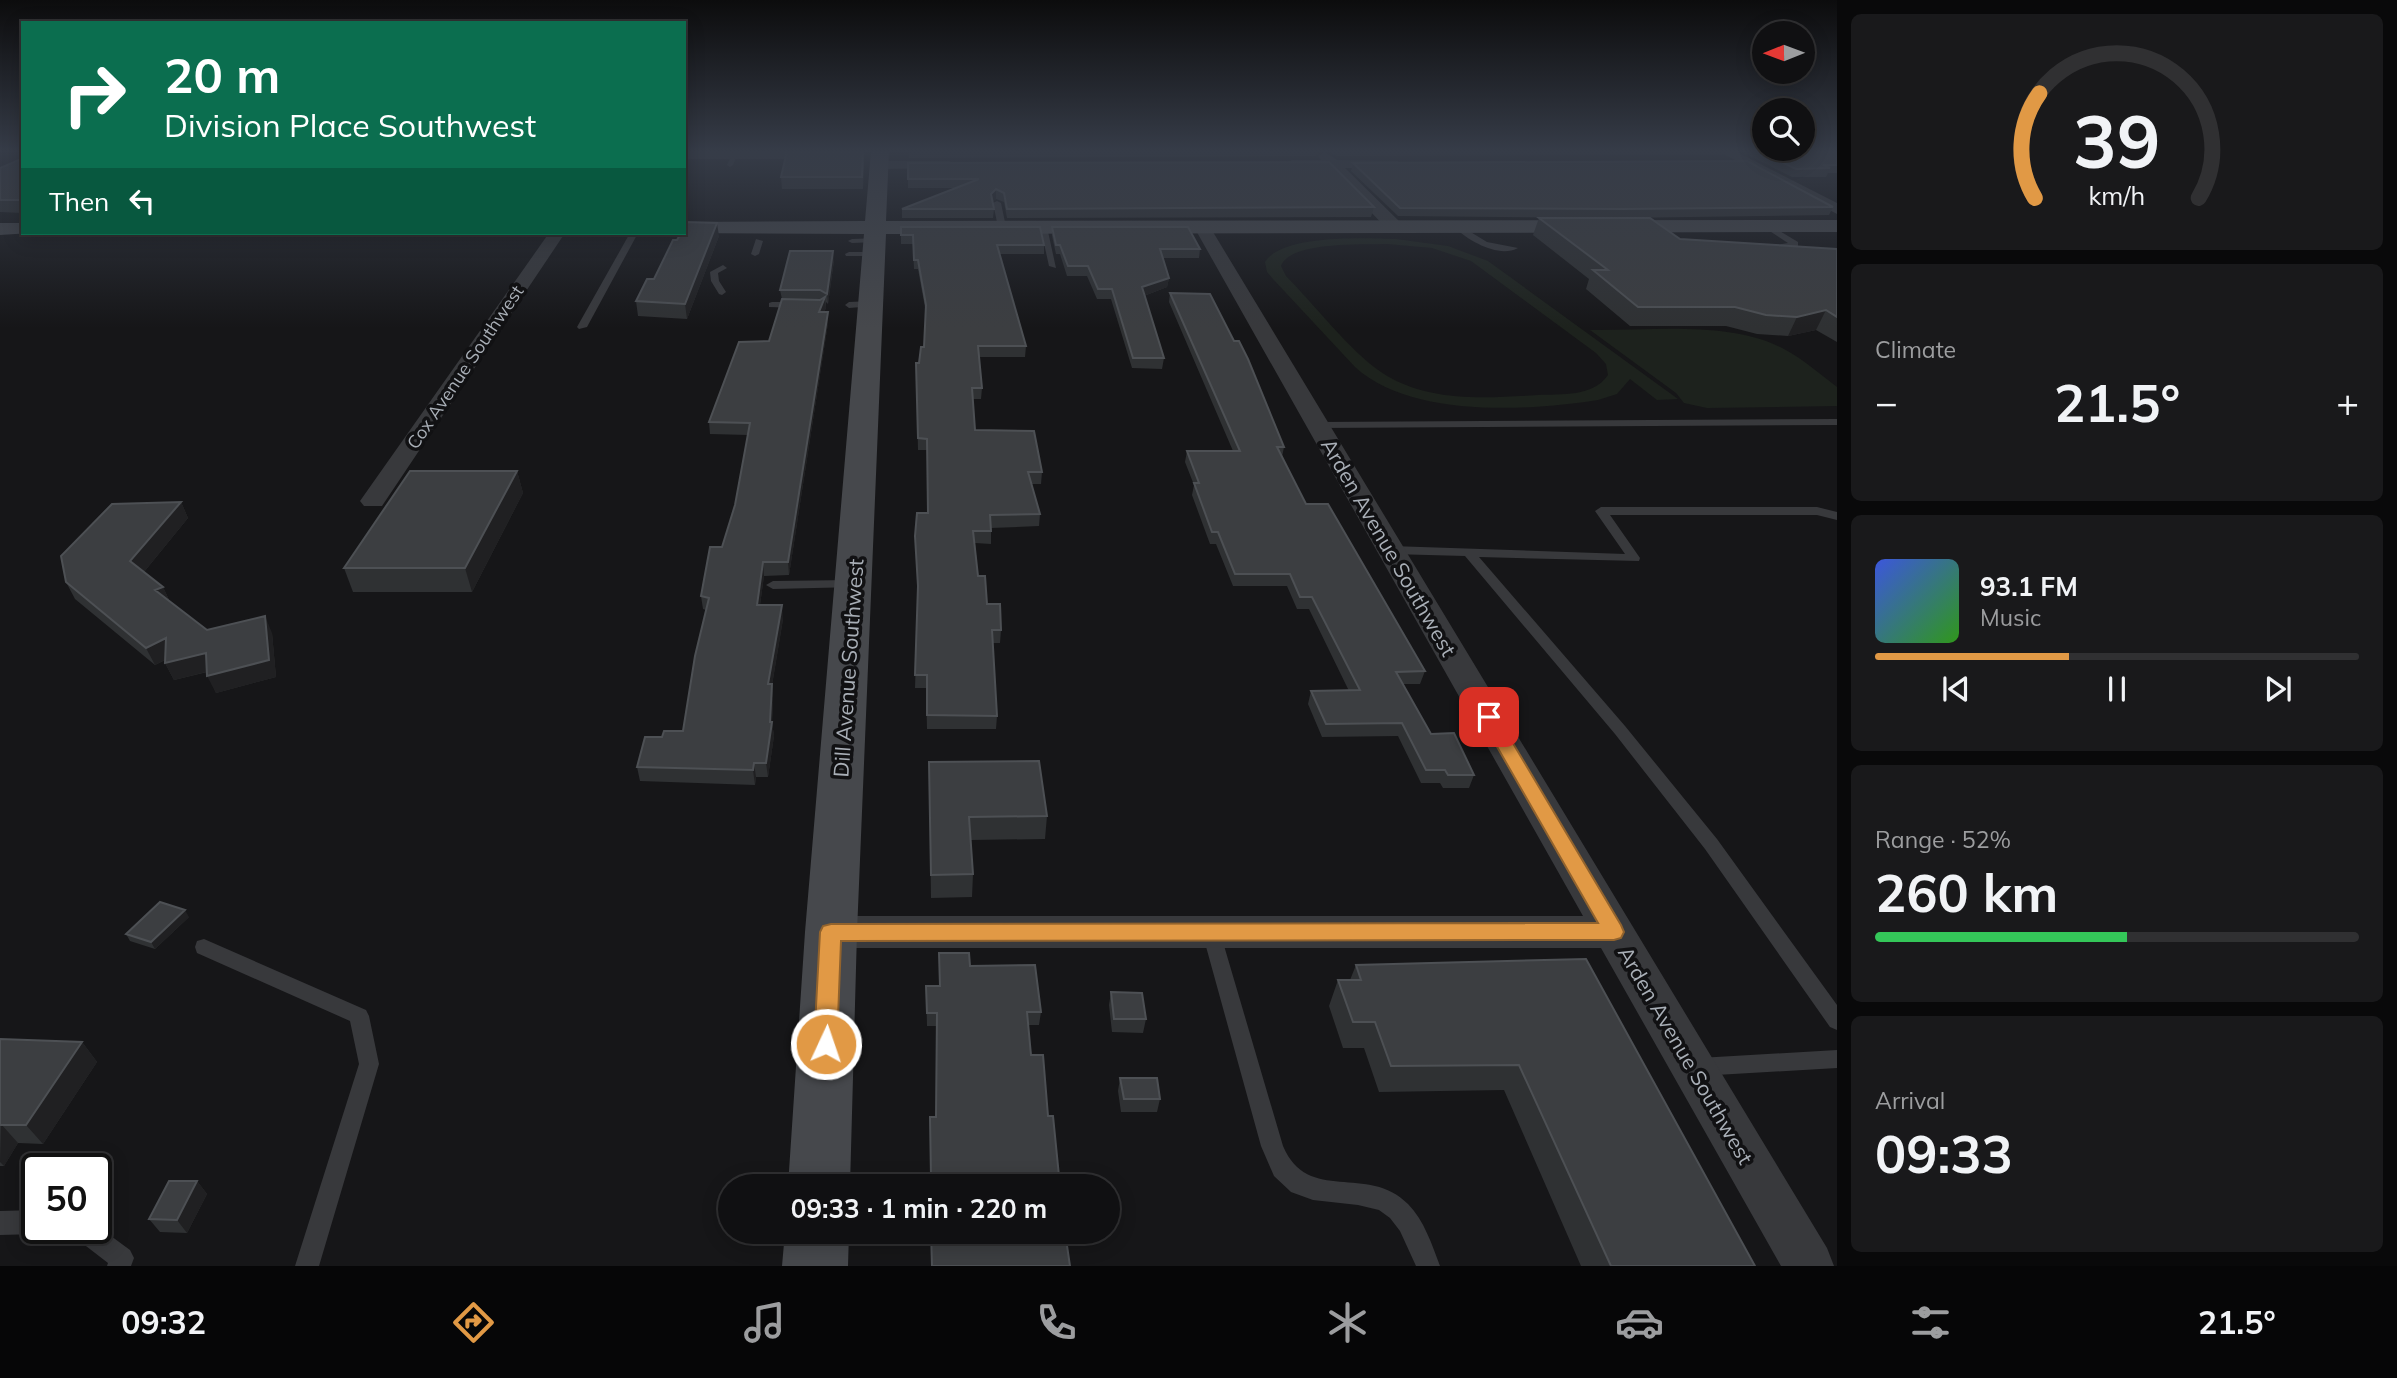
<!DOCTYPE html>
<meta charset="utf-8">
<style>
body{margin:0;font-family:Mulish,sans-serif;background:#19191b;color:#f1f3f6;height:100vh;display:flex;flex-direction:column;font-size:26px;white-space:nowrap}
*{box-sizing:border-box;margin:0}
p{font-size:23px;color:#9c9d9f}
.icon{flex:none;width:38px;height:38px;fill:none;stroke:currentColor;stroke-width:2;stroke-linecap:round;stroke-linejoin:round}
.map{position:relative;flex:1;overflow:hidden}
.drawer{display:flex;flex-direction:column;gap:14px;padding:14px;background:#09090a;width:560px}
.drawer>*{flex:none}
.hud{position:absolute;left:21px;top:21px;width:665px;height:214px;border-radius:0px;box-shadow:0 4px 18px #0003,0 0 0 2px #303032;background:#0b6e4f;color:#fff;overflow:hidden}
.needle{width:46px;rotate:269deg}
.buttons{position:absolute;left:1752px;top:21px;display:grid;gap:14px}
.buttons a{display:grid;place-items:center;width:63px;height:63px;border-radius:50%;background:#101012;box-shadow:0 4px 18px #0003,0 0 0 2px #303032;font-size:35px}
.speed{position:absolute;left:21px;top:1153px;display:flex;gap:14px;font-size:35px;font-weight:700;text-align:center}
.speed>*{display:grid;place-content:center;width:91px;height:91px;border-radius:50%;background:#101012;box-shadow:0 4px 18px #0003,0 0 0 2px #303032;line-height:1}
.speed .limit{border:4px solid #111;border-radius:10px;background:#fff;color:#111}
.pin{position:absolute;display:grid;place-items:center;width:60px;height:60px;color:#fff;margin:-30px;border-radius:14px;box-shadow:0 4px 10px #0006}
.me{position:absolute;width:77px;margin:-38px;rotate:3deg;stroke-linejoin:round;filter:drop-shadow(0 0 5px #0008)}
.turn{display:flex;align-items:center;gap:24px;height:147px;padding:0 28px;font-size:32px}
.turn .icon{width:91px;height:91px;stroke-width:2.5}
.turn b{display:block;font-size:49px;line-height:60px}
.then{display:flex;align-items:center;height:66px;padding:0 28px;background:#0003;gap:14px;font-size:26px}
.big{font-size:52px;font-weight:700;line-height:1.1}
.drawer .tile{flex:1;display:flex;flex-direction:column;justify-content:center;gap:10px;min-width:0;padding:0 24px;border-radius:10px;background:#19191b}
.drawer .dial{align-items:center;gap:0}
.dial svg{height:182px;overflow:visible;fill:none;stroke:#303032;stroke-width:7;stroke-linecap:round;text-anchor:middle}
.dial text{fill:#f1f3f6;stroke:none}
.song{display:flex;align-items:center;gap:21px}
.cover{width:84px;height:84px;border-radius:10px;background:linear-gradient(135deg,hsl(230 70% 55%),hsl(110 70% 35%))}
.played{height:7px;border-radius:4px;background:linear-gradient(90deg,#e19945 40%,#303032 40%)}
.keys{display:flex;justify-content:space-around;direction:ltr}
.heat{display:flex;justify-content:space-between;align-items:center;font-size:38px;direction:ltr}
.charge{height:10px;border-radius:5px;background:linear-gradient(90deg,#34c759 52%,#303032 0)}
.trip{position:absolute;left:718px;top:1174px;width:402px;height:70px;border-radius:35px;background:#101012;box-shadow:0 4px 18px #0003,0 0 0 2px #303032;font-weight:700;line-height:70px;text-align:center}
.menu{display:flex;height:112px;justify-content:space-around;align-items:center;background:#060607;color:#9c9d9f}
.menu .icon{width:49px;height:49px}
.menu .active{color:#e19945}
.menu b{font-size:32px;color:#f1f3f6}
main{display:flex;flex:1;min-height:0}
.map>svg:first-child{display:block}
</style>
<main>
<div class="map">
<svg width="1837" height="1266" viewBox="0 0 1837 1266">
<rect width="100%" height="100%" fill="#161618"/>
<path fill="#1d221d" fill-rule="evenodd" d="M1396 239 1448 246 1488 261 1678 399 1657 400 1630 379 1617 394 1598 400C1528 411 1411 418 1355 367L1273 279 1267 272 1265 262C1282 234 1365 238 1396 239ZM1387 244 1432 248 1471 261 1596 353 1606 364 1608 375C1593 397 1561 394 1538 395 1485 398 1427 403 1381 372 1352 353 1312 302 1286 276L1281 266C1290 241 1363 245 1387 244Z
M1590 330C1650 331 1730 320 1784 349 1803 359 1820 374 1837 387V406L1707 408 1684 403 1676 393Z"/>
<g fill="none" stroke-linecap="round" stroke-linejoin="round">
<path fill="#38393c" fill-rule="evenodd" d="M732 154 737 155 733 165 730 167 727 165Z
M997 201 1001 203 1006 227 1002 229 998 227 993 203Z
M1768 224 1798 242V246L1770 250V246L1788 243 1765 228 1764 226Z
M1040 225 1047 227 1056 268 1049 266Z
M1459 225 1487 242 1518 248C1499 258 1471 242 1456 229L1455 227Z
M630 233H638L587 327 579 329 577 327Z
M879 238V242H876L852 243 848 241 852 239Z
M756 239 763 241 759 254 755 256 751 254Z
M849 252H875L879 254 875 256H846L845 254Z
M723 265 727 268 718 273 719 281 726 292 722 295 719 294 711 281 710 272Z
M871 301 874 302V306L849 308 845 305 849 302Z
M772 302H798L802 305 798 308 769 307V303Z
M1837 419V425L1317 428 1312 425 1317 422Z
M1601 507H1817L1837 512V520L1817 515H1610L1640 558 1639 561 1479 557 1625 726 1717 839 1837 1005V1030L1830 1027 1705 849 1615 734 1465 556 1391 554 1385 550 1391 546 1625 554 1595 511Z
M852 580 859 584 857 587 773 589 766 585 773 581Z
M1211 924 1218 927 1220 932 1283 1146C1308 1205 1368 1163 1408 1204 1424 1220 1432 1245 1440 1266H1416L1400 1231 1390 1218 1379 1210 1358 1205 1313 1200 1291 1192 1274 1176 1261 1146 1202 932 1204 927Z
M204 939 366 1010 369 1016 379 1064 319 1266H295L359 1064 350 1021 197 953 195 947 197 941Z
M1837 1050V1068L1699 1076 1692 1074 1689 1067 1692 1060 1699 1058Z
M37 1210V1228H46L45 1230 37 1234 0 1235V1211Z
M96 1225 130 1250 134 1258 131 1266H107L108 1263 73 1236 70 1228H96Z"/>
<path fill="#38393c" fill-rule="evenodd" d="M684 151H827L834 155 827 159H684Z
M1718 151H1735L1837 203V214Z
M1325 152 1337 160 1398 161V167L1393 168H1345L1401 223V231H1389L1329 168H1292L1285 164 1292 160H1321L1318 156Z
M949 161 956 165 954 168 879 169 872 165 879 161Z
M1202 222 1210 227 1827 1248 1834 1266H1781L1601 948H831L817 943 811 932 817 921 831 916H1583L1194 227Z
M549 233H565L382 506H364L360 501Z"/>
<path fill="#46484c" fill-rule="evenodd" d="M871 151H889L886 221 1837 220V232L886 234 857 932 850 1186H788L805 932 864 234 677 233H684V222L865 221Z
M0 223H23V233H31L0 235Z
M785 1232H849L848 1266H782Z"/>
</g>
<path fill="#2f3133" d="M909 151H1323L1316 156 909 158Z
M1326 151H1725L1722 155 1337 156Z
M1740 151H1837V173H1828L1826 177H1792Z
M23 156V213L0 212V168L19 160Z
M864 162 863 189H782L781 177Z
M908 163 1374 207 1371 217 1007 218 1004 202 996 199 992 202 994 209 993 218H902V209L955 188H908Z
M1353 163 1833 207 1829 215 1620 218 1398 216 1351 171Z
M1539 218 1680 239 1837 249V342L1816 330 1788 336 1757 334 1726 326H1630L1586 289 1589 279 1533 235Z
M901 227 1044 245V254H999L1026 346 1025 357H979L982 388 981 399H973L975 430 1042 472 1041 484H1031L1040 514 1039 526 991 528V544L975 543 978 576 987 604 1001 630 1000 643H993L997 716 996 729H927L926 688H915L918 594 915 536 927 513V450H918L916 363H919L924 347 926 313 918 269H914L913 244H901Z
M1052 227 1200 249 1199 258H1163L1169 278 1167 287 1144 296 1164 358 1162 369 1132 368 1111 299H1097L1087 276H1067L1060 254H1056L1052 236Z
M719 236 687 319 638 316 636 301 654 279 677 240Z
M834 260 828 304 826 302V308L824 312 828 323 789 575 764 576 760 605 783 619 772 685 773 698 772 722 774 736 768 777H756L755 785 640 781 637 767 662 737 683 731 706 610 703 609 701 596 722 547 735 505 748 435 710 434 709 422 769 341 782 299 780 290Z
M1170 293 1284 447 1282 457 1306 504 1425 671 1420 684H1403L1431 734 1474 775 1469 788H1443L1440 783H1421L1398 736 1322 737 1308 704 1311 691H1349L1309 609H1297L1287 586H1233L1216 544H1210L1192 495 1194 485 1185 462 1187 451H1233L1169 302Z
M517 471 523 493 472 592H353L344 568Z
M181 502 188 518 144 572 163 587 170 602 207 630 272 633 276 677 216 693 207 672 174 680 165 663V660L155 665 75 599 66 582Z
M929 762 1047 816 1045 839 971 840 973 874 972 897 931 898Z
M189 917 155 949 130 941 126 934Z
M939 953 970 966 1041 1012 1039 1025H1028L1031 1055 1048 1116 1059 1176 1058 1186H931L930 1130 936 1117 937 1026H927L926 986H939Z
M1586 959 1755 1266H1581L1504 1090 1379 1092 1364 1048H1343L1329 1006 1338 980H1350L1356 965Z
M1111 992 1146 1019 1143 1033 1112 1032 1109 1005Z
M0 1039 82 1042 97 1062 43 1144 18 1143 4 1166H0Z
M1120 1078 1160 1099 1157 1112H1121L1118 1091Z
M197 1181 207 1194 187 1233 160 1232 149 1219Z"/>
<path fill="#202022" d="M1317 151H1323L1316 156Z
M996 189V199L990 204 991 194Z
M717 223 719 236 687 319 685 304Z
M833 251 834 260 828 304 827 294Z
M1169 278 1167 287 1141 297 1142 287Z
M825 297 826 308 819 323V312Z
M1826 310 1816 330 1788 336 1797 317Z
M828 312V323L789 575 788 562Z
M517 471 523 493 472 592 465 568Z
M181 502 188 518 139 578 130 561Z
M763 562 764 576 758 619 757 605Z
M163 587 171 604 155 590Z
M782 605 783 619 772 685 773 698 772 726V722L774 736 768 777 766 763 770 722 768 684Z
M265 616 272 633 276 677 216 693 207 676Z
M166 638 175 655 155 665 146 648Z
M206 653 214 670 174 680 165 663Z
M754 763 756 777 755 785 753 770Z
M185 910 189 917 155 949 151 942Z
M82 1042 97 1062 43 1144 26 1125Z
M1 1124 18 1143 4 1166 0 1162Z
M197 1181 207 1194 187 1233 177 1220Z"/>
<path fill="#3c3e41" stroke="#4d5054" stroke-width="2" d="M787 151H863L862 177H781Z
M1759 151H1837V165H1823L1830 168 1796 169Z
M23 156V200H0V168L19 160Z
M1747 161 1833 207 1623 209 1400 208 1353 163Z
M1329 162 1374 207 1007 209 1004 193 996 189 991 194 994 209H902L979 179H908V163Z
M1539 218H1650L1680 239 1837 249V317L1826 310 1797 317 1766 315 1735 307H1638L1593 270H1608Z
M686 222 717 223 685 304 636 301 647 279H654L673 240H677L681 233H684V225Z
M901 227H1040L1044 245H997L1026 346H978L982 388H972L975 430 1034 431 1042 472H1028L1040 514 990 515 991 531H973L978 576H985L987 604H1000L1001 630H992L997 716 927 715V675H915L918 586 915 536 917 513H928L927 439 918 438 916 363H919L921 347H924L926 305 918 260H914L913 235H901Z
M1052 227H1188L1200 249H1160L1169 278 1142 287 1164 358H1133L1112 289H1098L1088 266H1068L1060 245H1056Z
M790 251H833L827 294 820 290H780Z
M1170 293 1210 294 1234 341H1239L1248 359 1284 447H1277L1306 504H1328L1425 671 1396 672 1431 734 1454 733 1474 775H1448L1445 770H1426L1402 723 1326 724 1311 691 1360 690 1312 597H1300L1290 574H1235L1218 532H1212L1194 483H1199L1187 451H1240Z
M825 297 819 312H828L788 562H763L757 605H782L768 684H772L770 722H772L766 763H754L753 770 637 767 645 737H662L664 731H683L695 656 709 598 701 596 710 547H722L735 505 750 423 709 422 739 342 769 341 782 299 820 300Z
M410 471H517L465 568H344Z
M181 502 130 561 163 587 155 590 207 630 265 616 269 660 207 676 206 653 165 663 166 638 146 648 66 582 61 556 112 504Z
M1039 761 1047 816 969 817 973 874 931 875 929 762Z
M160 902 185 910 151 942 126 934Z
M939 953H969L970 966 1035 965 1041 1012H1027L1031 1055H1043L1048 1116H1053L1059 1176 931 1177 930 1117H936L937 1013H927L926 986H940Z
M1586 959 1755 1266H1611L1519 1065 1391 1066 1375 1022H1353L1338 980H1361L1356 965Z
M1111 992 1142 993 1146 1019H1114Z
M0 1039 82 1042 26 1125H0Z
M1120 1078H1157L1160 1099H1124Z
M169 1181H197L177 1220 149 1219Z
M931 1232H1065L1070 1266H932Z"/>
<linearGradient id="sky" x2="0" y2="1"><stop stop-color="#0c0c0d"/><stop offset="0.46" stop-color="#363c48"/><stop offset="1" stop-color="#363c48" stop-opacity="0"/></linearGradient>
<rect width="1837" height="328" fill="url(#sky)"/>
<path fill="#e19945" stroke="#92632d" stroke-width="2" d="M1489 711 1495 713 1621 925 1624 932 1621 938 1614 940 841 941 837 1044 834 1051 826 1054 817 1051 814 1044 820 932 823 926 831 924 1598 923 1480 717Z"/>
<g text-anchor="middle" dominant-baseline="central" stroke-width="7" stroke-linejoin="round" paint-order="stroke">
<g font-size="18" fill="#a9afb7" stroke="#111113">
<text transform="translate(465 367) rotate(-56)">Cox Avenue Southwest</text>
</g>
<g font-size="21" fill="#a9afb7" stroke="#111113">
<text transform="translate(1389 547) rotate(60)">Arden Avenue Southwest</text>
<text transform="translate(848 668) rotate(-86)">Dill Avenue Southwest</text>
<text transform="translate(1686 1055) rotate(60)">Arden Avenue Southwest</text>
</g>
</g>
</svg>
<div class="buttons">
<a><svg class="needle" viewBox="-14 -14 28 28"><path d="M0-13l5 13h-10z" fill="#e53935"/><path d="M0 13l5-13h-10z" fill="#9c9d9f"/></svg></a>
<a><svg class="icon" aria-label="search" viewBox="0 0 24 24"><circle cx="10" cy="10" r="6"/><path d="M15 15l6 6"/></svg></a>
</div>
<div class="speed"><div class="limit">50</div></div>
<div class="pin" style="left:1489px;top:717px;background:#d93025"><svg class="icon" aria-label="arrive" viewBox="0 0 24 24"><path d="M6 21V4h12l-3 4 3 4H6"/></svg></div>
<svg class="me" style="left:826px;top:1044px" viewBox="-20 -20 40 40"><circle r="17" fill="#e19945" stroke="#fff" stroke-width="3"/><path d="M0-11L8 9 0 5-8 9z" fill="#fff"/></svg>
<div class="trip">09:33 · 1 min · 220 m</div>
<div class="hud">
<div class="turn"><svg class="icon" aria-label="right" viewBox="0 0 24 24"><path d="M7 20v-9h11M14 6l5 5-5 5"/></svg><div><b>20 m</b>Division Place Southwest</div></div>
<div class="then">Then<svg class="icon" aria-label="left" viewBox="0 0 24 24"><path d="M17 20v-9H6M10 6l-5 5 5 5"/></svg></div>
</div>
</div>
<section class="drawer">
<div class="tile dial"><svg viewBox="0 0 100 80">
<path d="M14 69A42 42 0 1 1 86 69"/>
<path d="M14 69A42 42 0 0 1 16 23" stroke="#e19945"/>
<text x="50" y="56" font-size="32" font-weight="700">39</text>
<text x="50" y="72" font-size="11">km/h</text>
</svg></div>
<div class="tile"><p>Climate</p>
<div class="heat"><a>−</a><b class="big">21.5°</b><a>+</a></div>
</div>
<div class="tile">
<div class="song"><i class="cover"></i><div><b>93.1 FM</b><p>Music</p></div></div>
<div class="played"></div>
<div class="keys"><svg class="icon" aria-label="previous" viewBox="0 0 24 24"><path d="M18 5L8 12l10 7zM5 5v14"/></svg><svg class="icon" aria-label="pause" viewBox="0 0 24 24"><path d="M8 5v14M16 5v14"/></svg><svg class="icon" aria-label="next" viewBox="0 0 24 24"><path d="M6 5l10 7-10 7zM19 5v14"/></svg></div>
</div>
<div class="tile"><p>Range · 52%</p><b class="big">260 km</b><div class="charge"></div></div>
<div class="tile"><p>Arrival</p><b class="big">09:33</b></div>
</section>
</main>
<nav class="menu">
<b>09:32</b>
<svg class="icon active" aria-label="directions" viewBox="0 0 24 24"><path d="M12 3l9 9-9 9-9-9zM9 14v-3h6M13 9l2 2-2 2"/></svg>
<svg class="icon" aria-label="music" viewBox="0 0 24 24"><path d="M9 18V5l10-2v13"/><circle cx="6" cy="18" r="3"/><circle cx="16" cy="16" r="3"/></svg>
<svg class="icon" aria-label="phone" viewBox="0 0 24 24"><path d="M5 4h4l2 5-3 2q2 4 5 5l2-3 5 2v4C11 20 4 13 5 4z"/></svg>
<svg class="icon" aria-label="climate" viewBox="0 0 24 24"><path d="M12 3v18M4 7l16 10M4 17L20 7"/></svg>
<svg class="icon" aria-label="car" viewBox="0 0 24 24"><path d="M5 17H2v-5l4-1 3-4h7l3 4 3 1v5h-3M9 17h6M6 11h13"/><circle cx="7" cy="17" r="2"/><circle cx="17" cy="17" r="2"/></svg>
<svg class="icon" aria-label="filters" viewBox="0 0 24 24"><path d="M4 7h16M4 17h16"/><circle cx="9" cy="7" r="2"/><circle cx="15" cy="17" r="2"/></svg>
<b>21.5°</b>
</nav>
